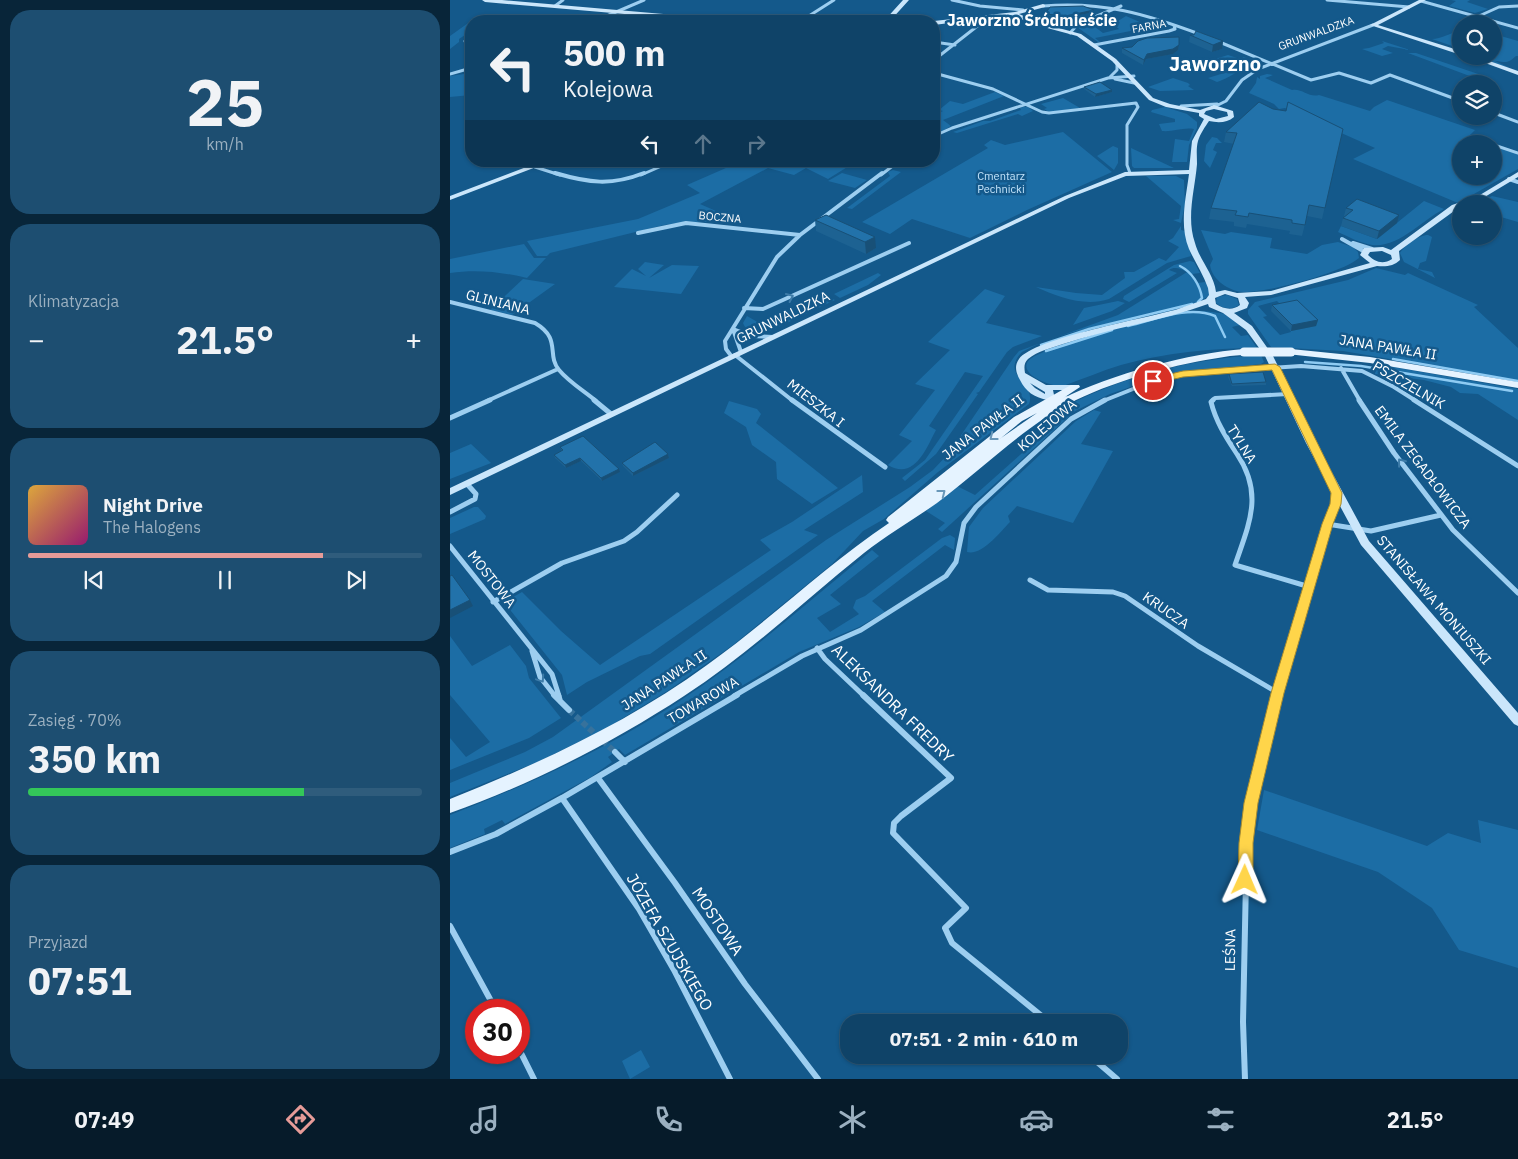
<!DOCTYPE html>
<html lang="pl">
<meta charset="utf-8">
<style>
body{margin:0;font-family:"IBM Plex Sans",sans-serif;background:#1d4e71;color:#f1f3f6;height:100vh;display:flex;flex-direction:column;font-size:19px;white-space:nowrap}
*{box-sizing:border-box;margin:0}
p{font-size:16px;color:#9bb0c0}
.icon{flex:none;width:28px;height:28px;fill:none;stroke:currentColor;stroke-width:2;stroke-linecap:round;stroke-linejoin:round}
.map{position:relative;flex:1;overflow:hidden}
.side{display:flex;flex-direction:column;gap:10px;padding:10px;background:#082539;width:450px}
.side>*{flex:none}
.top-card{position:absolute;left:15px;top:15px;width:475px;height:152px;border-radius:20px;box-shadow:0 1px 4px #0004,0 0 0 1px #2f5c7c;background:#0f4368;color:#f1f3f6;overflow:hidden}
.tools{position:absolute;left:1002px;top:15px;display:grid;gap:10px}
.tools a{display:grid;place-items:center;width:50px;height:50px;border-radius:50%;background:#0f4368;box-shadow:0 1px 4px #0004,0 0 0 1px #2f5c7c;font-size:25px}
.speed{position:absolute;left:15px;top:999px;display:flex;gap:10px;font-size:25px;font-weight:700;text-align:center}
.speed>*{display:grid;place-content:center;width:65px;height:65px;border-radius:50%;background:#0f4368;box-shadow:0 1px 4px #0004,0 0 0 1px #2f5c7c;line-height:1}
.speed .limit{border:8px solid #d22;background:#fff;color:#111}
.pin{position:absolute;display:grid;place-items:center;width:42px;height:42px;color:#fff;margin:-21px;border:2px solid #fff;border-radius:50%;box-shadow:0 1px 5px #0007}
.me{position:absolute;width:55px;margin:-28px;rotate:1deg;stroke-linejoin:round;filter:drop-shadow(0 0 4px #0008)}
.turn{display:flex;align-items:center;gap:18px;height:105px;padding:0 15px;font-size:22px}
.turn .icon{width:65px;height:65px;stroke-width:2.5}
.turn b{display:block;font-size:35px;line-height:42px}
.lanes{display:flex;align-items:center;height:48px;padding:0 15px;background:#0003;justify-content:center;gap:25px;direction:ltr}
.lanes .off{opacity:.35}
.big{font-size:38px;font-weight:700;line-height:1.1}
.side .card{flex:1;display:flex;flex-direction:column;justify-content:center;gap:8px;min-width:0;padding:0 18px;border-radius:20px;background:#1d4e71}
.side .dial{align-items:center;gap:0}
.dial b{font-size:65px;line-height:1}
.song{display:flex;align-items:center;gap:15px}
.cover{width:60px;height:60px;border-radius:8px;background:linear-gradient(135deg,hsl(40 70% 55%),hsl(320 70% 35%))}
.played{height:5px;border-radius:2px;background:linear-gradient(90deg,#e69b98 75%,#2f5c7c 75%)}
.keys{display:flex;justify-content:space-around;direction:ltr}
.heat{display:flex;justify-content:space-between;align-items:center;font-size:28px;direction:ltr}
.charge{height:8px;border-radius:4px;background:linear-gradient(90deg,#34c759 70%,#2f5c7c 0)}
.trip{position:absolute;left:390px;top:1014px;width:288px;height:50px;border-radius:20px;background:#0f4368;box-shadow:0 1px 4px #0004,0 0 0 1px #2f5c7c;font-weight:700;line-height:50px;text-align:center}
.tabs{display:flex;height:80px;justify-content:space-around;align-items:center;background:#061b2a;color:#9bb0c0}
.tabs .icon{width:35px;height:35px}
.tabs .on{color:#e69b98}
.tabs b{font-size:22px;color:#f1f3f6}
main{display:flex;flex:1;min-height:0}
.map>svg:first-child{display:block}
</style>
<main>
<section class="side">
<div class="card dial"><b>25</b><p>km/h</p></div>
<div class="card"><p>Klimatyzacja</p>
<div class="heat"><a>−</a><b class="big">21.5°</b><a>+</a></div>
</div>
<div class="card">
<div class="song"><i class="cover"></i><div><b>Night Drive</b><p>The Halogens</p></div></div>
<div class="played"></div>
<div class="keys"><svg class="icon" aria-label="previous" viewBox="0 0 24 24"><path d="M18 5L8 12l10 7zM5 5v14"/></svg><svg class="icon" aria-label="pause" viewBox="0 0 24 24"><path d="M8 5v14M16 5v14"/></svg><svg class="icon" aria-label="next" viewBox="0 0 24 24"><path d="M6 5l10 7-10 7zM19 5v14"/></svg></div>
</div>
<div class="card"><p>Zasięg · 70%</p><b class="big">350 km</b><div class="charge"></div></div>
<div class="card"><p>Przyjazd</p><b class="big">07:51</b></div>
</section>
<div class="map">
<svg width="1068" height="1079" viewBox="0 0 1068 1079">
<rect width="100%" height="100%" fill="#14598b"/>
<path fill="#1c6da5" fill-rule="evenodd" d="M1001 0H1020L1017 2 1038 9 1025 13 999 6 1006 1Z
M676 16 701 27 645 38 650 42H648L627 27 647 18 648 19 641 23 652 24 645 27 653 33 669 29 664 25 670 23 668 21Z
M21 21V31L9 39V42L0 49V36L21 21H26Z
M1011 30V49L982 39C990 39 1004 32 1011 30Z
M1044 34 1068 41V56H1066C1057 64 1057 62 1045 61L1060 68 1034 60 1037 58 1032 59 1025 56H1044Z
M932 41 960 50 938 46 932 49 943 53 932 56 912 49 919 48 934 43Z
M958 53H966L1040 78 1037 80 1025 78Z
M778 55 790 59 794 57 802 61C787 71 784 76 767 82L758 78 784 70 795 63 793 61 787 65 781 61 792 60 791 59 779 61 765 59Z
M21 73V95L0 97V76Z
M817 74 823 75 815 78 842 90C852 88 859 98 869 95L920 111 924 107 937 100 1025 130 1017 138 1035 144H1011V176H1044V147L1068 154V169L1008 203 903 159 925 148 835 108 829 109 824 104 799 93 806 83 807 77 810 79V76Z
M723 78 738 83 740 85 738 86 744 90 710 91 698 87Z
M545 92 554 96 493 120 501 126 484 136V115L493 111 489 110 500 101 513 104Z
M613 98 630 108 599 112 594 109 597 108 591 104Z
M573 107H578L583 111 572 116 568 114 507 133 503 132 533 121H540L571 110 570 108Z
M715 107 737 114 747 122V128L739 145 737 162H722L725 139 739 141 744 129C733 127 724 132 712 131L709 124 725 122V119L701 112 702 110Z
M613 132 662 172 577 210 520 238 462 219 440 234 412 222 538 148 534 145 541 140 555 145Z
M762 137 767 138 772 143H766L763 150 767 152 760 168 754 161 756 145Z
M663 146 668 148V163L664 170 647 156Z
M681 148 724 168H684L682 166Z
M292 161H407L378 179 356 168 344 175 318 168 250 204 275 215 260 222H235L214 225 100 253 97 256H87L77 241 188 219 250 193 237 185Z
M443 170 451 172 402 209 397 208 440 176 438 172Z
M392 173 417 180 405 188 378 181Z
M696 176H726L734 180 735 205 731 223 723 220 729 219 731 206Z
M1042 196 1068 202V222L1044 215V204L1027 203Z
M974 201 994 209C972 220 949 248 922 245 910 243 899 237 888 232L891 226 927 239Z
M731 226V230L735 231 741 256 717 263 659 299C635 307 608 297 586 287L626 293 652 295 675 278 674 272H684L709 258 716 261 729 247 718 241 723 238Z
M751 230 775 234 781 232 822 238 820 248 857 254 872 245 888 242 903 247 908 252 909 258C892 273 816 293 793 292 779 291 762 280 760 265L763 259Z
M978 235 982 237 976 261 970 263 968 269 982 272 985 278 954 262 950 253C955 245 969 235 978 235Z
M74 244 84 258H96L77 278C52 272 26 269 0 273V259Z
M740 261 744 262 750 273 742 274 747 283 755 282 761 290V294C744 310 689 316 665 322 634 329 599 337 572 352 549 376 587 382 579 404L488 472 434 519 413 531 382 564 283 645 219 690 155 729 90 761 0 797V783L75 752 103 737 376 540 460 487 483 470 499 453 564 357 569 351 668 315 737 272C731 269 725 266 719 270L727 273 679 302 673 299 674 296 724 265Z
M195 262 214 265 199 278 222 265 249 266 231 294 164 287 182 269 196 276 188 269Z
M926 268 955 275 958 273 1028 305 1024 307 1068 348V381L893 351 821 347 798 314V310L805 302 898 280ZM827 301 830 304 841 332 830 335 813 317 817 316 808 306Z
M428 273 431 275 418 285 390 298 384 294Z
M73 279 105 284 62 315 40 310Z
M535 289 555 296 536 323 592 336 563 347 557 352 529 392 526 393 528 394 486 454 455 481 452 478 475 460 533 376 515 372 479 426 486 430C476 449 464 481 438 465L462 441 449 435 485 390 465 384 500 350 478 342Z
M777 295 787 299 789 305C782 310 773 309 766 303L767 297Z
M378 297 385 300 320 331C310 333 297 334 293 323L297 316 311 324 318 325Z
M668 301 675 303 662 311 623 325 634 308Z
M754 311 777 314 790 325 782 327 791 336 798 335 807 348C761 348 715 353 671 365 651 371 633 379 613 386 595 387 558 368 587 355 632 334 704 317 754 311Z
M811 355 814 362 811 364 716 375 660 394 625 411 492 532 488 529 495 523 476 511 507 486 525 495 598 430 586 423C654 381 732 359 811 355Z
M926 364 1068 389V420L1028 394 1010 393 1001 387 974 380 925 374Z
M279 401 307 409 311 414 306 423 388 488 362 504 327 479 326 462 302 445 296 427 274 413Z
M644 410 651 412 631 444 663 451 623 523 567 506 558 516 560 522C550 532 532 556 517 552L519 527 533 508 626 421Z
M21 444 41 463 0 479V453Z
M412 475 413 492 354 530 368 535 200 654 190 656 137 682 117 695 112 675 57 606 58 600 72 592 111 631 150 665 321 550 310 540 342 522Z
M24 507H28L36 516 35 519 0 534V518Z
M500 535 505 538 504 550 495 545 422 601 435 612 409 627 349 652 175 755 169 749 158 757 162 762 141 777 55 824 52 820 34 829 35 834 0 848V815C80 784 159 748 231 700 298 656 359 601 422 550L429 556 380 595 391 604 367 618 380 632 409 614 403 608 406 600 415 596 492 538Z
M0 636 22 666 60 645 76 666 79 678 111 718 79 738 0 770V738L16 757 40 742 0 695Z
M814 790 977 846 998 833 1031 843 1028 820 1068 830V968L1009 950 982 908 928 872 807 830Z
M191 1050 200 1067 180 1079 172 1061Z"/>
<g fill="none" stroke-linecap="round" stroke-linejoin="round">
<path stroke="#8ecbf3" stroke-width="2.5" d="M730 266C742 272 750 285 752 298L748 302
M678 326C705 320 738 305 765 316L775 337
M591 345 639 329 742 304
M596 351 662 330
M943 359 1068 381
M855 362 911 366 1062 391"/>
<path stroke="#37729c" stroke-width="6" stroke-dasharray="6 3" stroke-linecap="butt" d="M119 710 165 752"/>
<path stroke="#9dcef0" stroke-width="3" d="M502 0 530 6 573 10
M877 0 959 7
M971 1 1068 28
M105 6 113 0
M593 6C653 1 696 14 752 35
M1029 16 1049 7 1068 6
M34 21H39
M145 21 194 0
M351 21 384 0
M620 33 628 24 671 6
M15 41 21 42
M767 41 861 80 889 73 921 83 940 75 1011 101
M484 42 505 45
M644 45 719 31 725 29 724 26
M484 60 530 24V17
M484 73 543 89 592 112 599 113 686 103 688 107 677 125V165L680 173
M0 74 21 68
M660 77 667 70V63
M665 79 684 83
M731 106 767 104
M764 107 776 101 792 80 808 69 923 25
M1044 113 1068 122
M484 136 502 128 658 78 684 76
M1019 140 1023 139 1039 144
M1044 145 1068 153
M85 167 110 175
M191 175 223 161
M431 175 449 161"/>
<path stroke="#9dcef0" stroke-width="4" d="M105 173C139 183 161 186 194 173
M1059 179 1068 182
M188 233 236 223 350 235
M892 239 915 252
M903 243 922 249
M0 302 85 323C112 339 96 354 109 370 119 382 134 391 146 401
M294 308 313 309 459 243
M283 329 301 336 323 337
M283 329 291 352
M285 355 343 401
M282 357 276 349 275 341 327 257 350 235 432 173
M891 368 910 401
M37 401 108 369
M653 401 703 381 733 374 851 366 912 371 944 387 966 401
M762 401 765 398 838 394"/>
<path stroke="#9dcef0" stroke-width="5" d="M144 400 161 414
M342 400 435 467
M763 400 761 402C766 422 776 437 787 454 814 494 799 524 785 565L860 587
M909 400 944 453 1003 530 1068 593
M964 400 1068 466
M0 418 40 400
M0 512 25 499 26 494 17 484
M877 524 921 531 991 515
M0 546 102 674 109 696
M580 580 598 590 663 592 675 596 748 646 828 693
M43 602 112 563 174 541 187 532 227 495
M367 648 375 659 414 696
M82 651 90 677 105 696
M284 696 352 656 411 630 496 576 506 562 514 523 526 507 621 419 655 400
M827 696 887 493"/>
<path stroke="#9dcef0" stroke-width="6" d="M104 695 119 710
M108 695 110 701
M413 695 501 778 451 816 444 823 443 833 516 908 495 928 502 943 599 1022
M165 752 175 762
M148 778 225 883 295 984 368 1079
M112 798 189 909 224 970 280 1079
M0 852 46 834 112 798 287 695
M0 926 46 1010
M69 1049 84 1079
M639 1055 667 1079
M795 1079 793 1022 797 833 808 767 827 695"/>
<path fill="#cae6fb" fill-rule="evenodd" d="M32 0H52L271 19 274 21H256L35 2Z
M453 0H459L440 21H434Z
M969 0H976L928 25 1011 51V55L920 25Z
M593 4 595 5V7L569 14 590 23 631 34 666 59 703 98 720 104 750 110 764 105 783 111 784 117C777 123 768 123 759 121 755 127 750 134 748 141 746 148 747 156 747 164 745 189 736 218 745 243 750 261 764 274 766 292L775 290 787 293 821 291 920 263 910 255 914 248 933 247 941 250 1002 205 1011 202 1014 204H1011V206L949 251 950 260C944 266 936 267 927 266L821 295 795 297 799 303 797 308 784 313 802 326 823 356 866 443 919 541 1068 713V726L1064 724 911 545 856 443 815 356 796 330 773 313 759 307 758 304C711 321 661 328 613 344 601 348 588 351 578 359 574 363 574 367 575 373L596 385H627L628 387 624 390H603L604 395 624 397 625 399 624 401H606L605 405H599L597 400C584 397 576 392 570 380 566 373 564 366 569 359 584 338 698 318 728 309 737 306 747 302 756 299L759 295 758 288C753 274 745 262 739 249 729 225 736 198 739 174L676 176 619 198 0 495V488L615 196 675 172 739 170 742 141 754 119 749 116V113L716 107 699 100 662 61 627 36 586 25 561 15 484 25V21L565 12ZM764 109 777 112 778 116 766 119 754 114 756 111ZM932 251 941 255 942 259C933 265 925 262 918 255L920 252ZM775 294 788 298 790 305C782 311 774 309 766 304L765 298ZM580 383 595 392V394L585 388Z
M1016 56H1025L1068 71V75Z
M92 161H102L0 200V196Z
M1068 172V177L1023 204H1015Z"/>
<path fill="#e5f3ff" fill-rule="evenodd" d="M794 349 799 352 798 354C790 356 782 355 774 357 726 364 670 379 626 400 574 426 534 468 487 503 463 520 437 535 414 553 354 601 299 654 234 696 162 743 82 784 0 813V799C90 763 179 722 257 665 320 620 375 566 439 523L436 520 438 517 564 417 621 385H629L630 387 612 399C661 374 740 353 794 349ZM587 413 551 438 477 498 572 421Z
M841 349 920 357 1068 382V388L920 363 837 354 836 352Z"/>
<path stroke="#e5f3ff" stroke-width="9" d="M794 352H841"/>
</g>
<path fill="#1d6292" d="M644 12 616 18 595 16V14Z
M740 35 773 41 772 49 762 52 739 42Z
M729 45 728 50 723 54 696 59 693 65 672 53V48Z
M634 87 662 92 645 97 634 89Z
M823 109 893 129 872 219 857 216 852 236 839 234 840 231 797 224 796 228 784 226V222L759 219 761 208 784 144 774 142 776 132Z
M896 208 947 223 927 239 891 226 893 218 895 216H894Z
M376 215 426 248 416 254 366 231 365 220Z
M822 305 868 320 866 326 841 331 821 311Z
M779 374 816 382V385L782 386 778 377Z
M110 447 170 472 152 481 131 461 116 468 105 458 104 455 112 451Z
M218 454 219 458 183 476 173 466 172 463Z"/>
<path fill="#185077" d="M644 10V12L616 18V16Z
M773 41 772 49 762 52 763 45Z
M729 45 728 50 723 54 696 59 693 65 694 60 697 54Z
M662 90V92L645 97 646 94Z
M949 215 947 223 927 239 929 231Z
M425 237 426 248 416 254 415 242Z
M868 320 866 326 841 331 842 325Z
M218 454 219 458 183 476V473Z
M130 458 131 461 116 468 115 465Z
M169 469 170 472 152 481 151 478Z
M20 600 23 606 0 618V610Z"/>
<path fill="#2272aa" stroke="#185077" d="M633 6 644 10 616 16 595 14 600 7Z
M746 31 773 41 763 45 740 35H744Z
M729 37V45L723 49 697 54 694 60 672 48 682 47 688 41 697 38Z
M650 82 662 90 646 94 634 87Z
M809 102 823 109 836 111 838 102 893 129 875 208 859 205 855 225 842 223V220L799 213 798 217 785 215 787 211 761 208 787 133 776 132Z
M907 199 949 215 929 231 893 218 903 210 896 208Z
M376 215 425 237 415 242 365 220Z
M847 300 868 320 842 325 822 305Z
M813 372 816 382 782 384 779 374Z
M133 436 169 469 151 478 130 458 115 465 104 455 113 450 110 447Z
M205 442 218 454 183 473 172 463Z
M2 575 20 600 0 610V576Z"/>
<defs><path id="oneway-chevron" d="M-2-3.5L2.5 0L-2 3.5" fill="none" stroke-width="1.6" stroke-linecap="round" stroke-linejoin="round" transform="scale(1.25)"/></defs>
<g stroke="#3d7ca9">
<use href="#oneway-chevron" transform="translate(340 297) rotate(-25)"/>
<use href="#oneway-chevron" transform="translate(951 462) rotate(-128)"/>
<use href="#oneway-chevron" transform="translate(91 679) rotate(56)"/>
</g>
<g stroke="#6897b9">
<use href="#oneway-chevron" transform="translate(543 437) rotate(142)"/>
<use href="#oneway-chevron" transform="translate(492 493) rotate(-38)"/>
</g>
<path fill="#ffd54a" stroke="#a68a30" d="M825 364 830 367 892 493 891 504 883 524 834 693 808 803 803 843V880L801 885 795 887 790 885 788 880 789 843 794 803 821 693 872 524 880 504 881 493 822 370 733 377 703 384 698 381 699 379 733 371Z"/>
<g text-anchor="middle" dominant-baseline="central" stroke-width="5" stroke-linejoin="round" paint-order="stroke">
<g font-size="11" fill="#fff" stroke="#14598b">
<text transform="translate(699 26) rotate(-11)">FARNA</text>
<text transform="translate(866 33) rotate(-20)">GRUNWALDZKA</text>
<text transform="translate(270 217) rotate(5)">BOCZNA</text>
</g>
<g font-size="11" fill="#c3e4fb" stroke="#14598b">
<text x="551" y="176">Cmentarz<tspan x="551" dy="13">Pechnicki</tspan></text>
</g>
<g font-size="14" fill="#fff" stroke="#14598b">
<text transform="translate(48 302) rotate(14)">GLINIANA</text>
<text transform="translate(333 317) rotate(-26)">GRUNWALDZKA</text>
<text transform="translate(938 347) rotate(9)">JANA PAWŁA II</text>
<text transform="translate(959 385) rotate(30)">PSZCZELNIK</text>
<text transform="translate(366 403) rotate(38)">MIESZKA I</text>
<text transform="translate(597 425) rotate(-40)">KOLEJOWA</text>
<text transform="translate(533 427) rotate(-37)">JANA PAWŁA II</text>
<text transform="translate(792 444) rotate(58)">TYLNA</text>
<text transform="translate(973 467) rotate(53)">EMILA ZEGADŁOWICZA</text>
<text transform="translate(42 579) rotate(52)">MOSTOWA</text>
<text transform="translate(984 600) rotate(49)">STANISŁAWA MONIUSZKI</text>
<text transform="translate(716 610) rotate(35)">KRUCZA</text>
<text transform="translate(214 680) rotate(-33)">JANA PAWŁA II</text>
<text transform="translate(253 700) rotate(-30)">TOWAROWA</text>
<text transform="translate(780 950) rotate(-89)">LEŚNA</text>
</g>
<g font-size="16" font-weight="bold" fill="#fff" stroke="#14598b">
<text x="582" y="20">Jaworzno Śródmieście</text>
</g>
<g font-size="16" fill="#fff" stroke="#14598b">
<text transform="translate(443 703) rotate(44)">ALEKSANDRA FREDRY</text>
<text transform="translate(268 921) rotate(56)">MOSTOWA</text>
<text transform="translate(220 942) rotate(60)">JÓZEFA SZUJSKIEGO</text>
</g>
<g font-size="20" font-weight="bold" fill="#fff" stroke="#14598b">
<text x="765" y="63">Jaworzno</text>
</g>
</g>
</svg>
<div class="tools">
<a><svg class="icon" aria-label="search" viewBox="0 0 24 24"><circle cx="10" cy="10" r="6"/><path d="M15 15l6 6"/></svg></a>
<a><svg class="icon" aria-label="layers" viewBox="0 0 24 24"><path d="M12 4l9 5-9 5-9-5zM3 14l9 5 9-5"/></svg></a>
<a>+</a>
<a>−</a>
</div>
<div class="speed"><div class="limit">30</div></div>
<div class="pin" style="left:703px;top:381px;background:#d93025"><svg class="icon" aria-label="arrive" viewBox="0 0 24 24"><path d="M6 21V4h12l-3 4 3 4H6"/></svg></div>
<svg class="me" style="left:795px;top:880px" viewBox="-20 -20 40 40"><path d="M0-17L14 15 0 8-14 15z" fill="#ffd54a" stroke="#fff" stroke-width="4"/></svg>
<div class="trip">07:51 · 2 min · 610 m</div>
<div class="top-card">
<div class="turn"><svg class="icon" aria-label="left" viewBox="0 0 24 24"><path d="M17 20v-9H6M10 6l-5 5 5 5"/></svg><div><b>500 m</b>Kolejowa</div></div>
<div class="lanes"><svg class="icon" aria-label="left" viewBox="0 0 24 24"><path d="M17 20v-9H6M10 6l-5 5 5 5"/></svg><svg class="icon off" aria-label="ahead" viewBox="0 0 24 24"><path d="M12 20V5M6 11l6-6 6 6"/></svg><svg class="icon off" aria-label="right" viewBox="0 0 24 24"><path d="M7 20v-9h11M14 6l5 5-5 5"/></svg></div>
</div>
</div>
</main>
<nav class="tabs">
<b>07:49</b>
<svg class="icon on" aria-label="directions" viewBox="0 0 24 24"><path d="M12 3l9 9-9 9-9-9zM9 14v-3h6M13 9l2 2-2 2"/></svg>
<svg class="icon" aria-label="music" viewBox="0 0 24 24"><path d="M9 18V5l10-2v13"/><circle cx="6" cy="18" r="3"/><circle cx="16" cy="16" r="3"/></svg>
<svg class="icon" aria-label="phone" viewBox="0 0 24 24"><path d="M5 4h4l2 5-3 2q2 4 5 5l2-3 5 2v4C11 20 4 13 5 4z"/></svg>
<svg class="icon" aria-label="climate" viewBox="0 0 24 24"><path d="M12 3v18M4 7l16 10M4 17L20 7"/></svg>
<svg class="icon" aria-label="car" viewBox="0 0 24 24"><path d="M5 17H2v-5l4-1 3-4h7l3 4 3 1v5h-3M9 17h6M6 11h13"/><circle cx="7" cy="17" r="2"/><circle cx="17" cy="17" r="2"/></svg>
<svg class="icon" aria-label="filters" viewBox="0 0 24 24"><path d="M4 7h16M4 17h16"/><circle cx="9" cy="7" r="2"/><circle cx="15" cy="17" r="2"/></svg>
<b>21.5°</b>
</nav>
